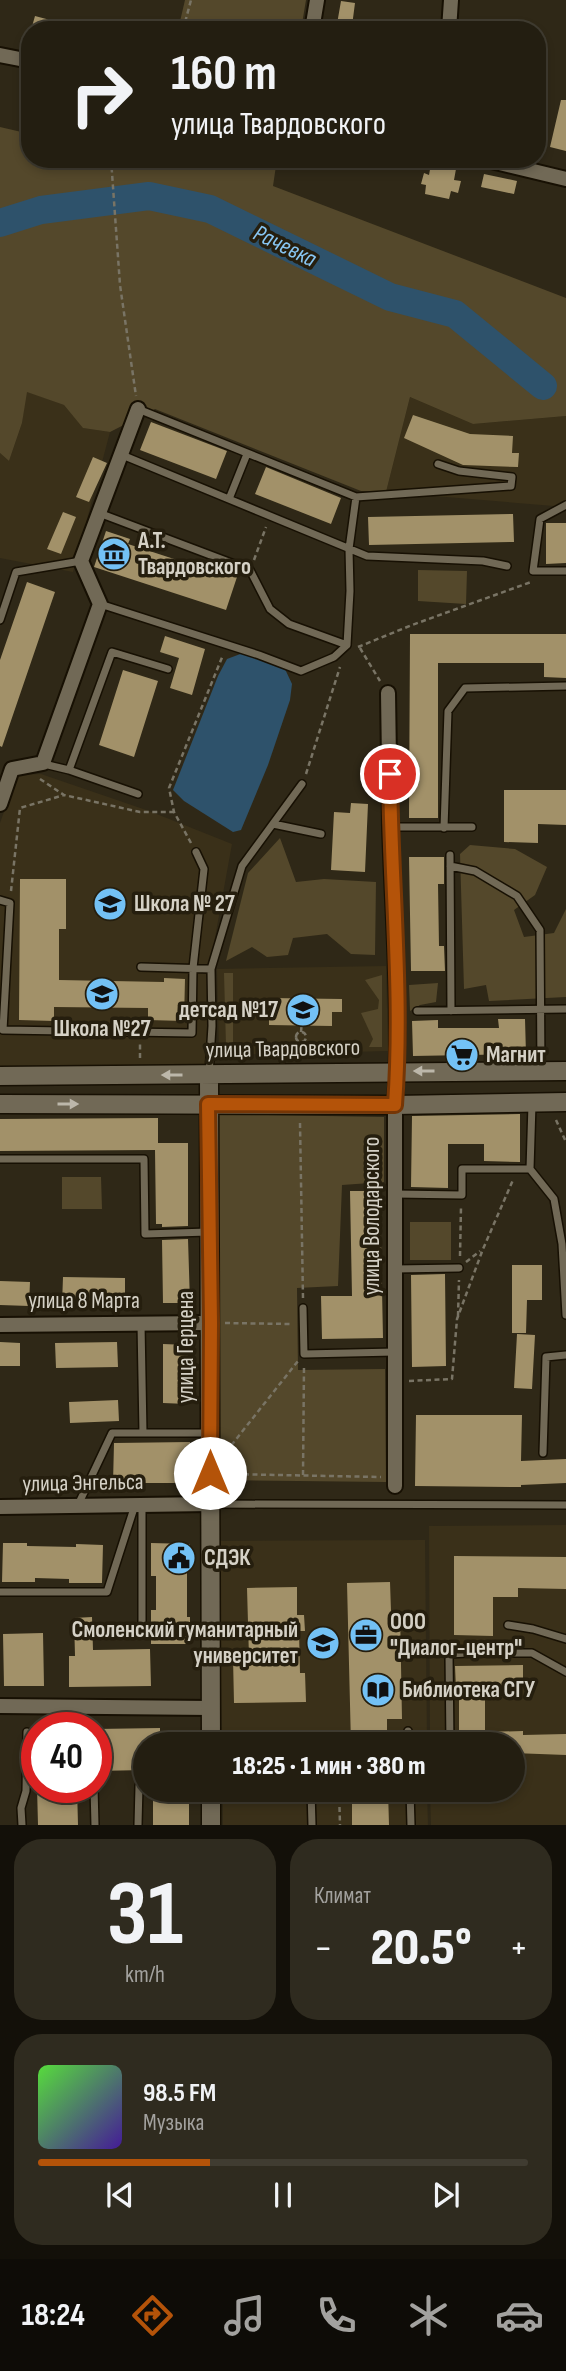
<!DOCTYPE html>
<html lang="ru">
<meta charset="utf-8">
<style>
body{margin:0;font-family:"Sofia Sans Condensed",sans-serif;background:#2f2b1f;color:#f1f3f6;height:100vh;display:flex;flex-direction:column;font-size:26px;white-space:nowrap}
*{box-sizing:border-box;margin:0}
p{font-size:23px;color:#a3a29f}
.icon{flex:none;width:38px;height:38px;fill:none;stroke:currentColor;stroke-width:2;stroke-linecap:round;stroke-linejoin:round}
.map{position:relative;height:1825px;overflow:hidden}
.drawer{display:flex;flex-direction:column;gap:14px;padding:14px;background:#131009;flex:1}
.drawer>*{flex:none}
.guide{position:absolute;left:21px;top:21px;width:525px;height:147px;border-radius:28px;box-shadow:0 4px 10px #0003,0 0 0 2px #403c31;background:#231e11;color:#f1f3f6;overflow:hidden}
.speed{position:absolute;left:21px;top:1712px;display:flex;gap:14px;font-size:35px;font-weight:700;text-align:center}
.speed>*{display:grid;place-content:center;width:91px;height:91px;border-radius:50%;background:#231e11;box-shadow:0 4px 10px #0003,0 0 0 2px #403c31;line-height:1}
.speed .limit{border:10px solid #d22;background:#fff;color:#111}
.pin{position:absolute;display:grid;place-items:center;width:60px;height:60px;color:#fff;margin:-30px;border:4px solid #fff;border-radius:50%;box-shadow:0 2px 7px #0007}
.me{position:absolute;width:77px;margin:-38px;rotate:0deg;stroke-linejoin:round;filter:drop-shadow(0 0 5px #0008)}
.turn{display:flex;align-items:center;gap:24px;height:147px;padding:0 35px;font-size:32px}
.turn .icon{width:91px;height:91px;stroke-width:2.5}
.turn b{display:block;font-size:49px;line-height:60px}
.big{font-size:52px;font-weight:800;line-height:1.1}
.drawer .card{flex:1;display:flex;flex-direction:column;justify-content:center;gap:10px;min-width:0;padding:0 24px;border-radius:28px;background:#2f2b1f}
.drawer .dial{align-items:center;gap:0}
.dial b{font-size:91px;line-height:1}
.song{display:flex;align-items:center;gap:21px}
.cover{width:84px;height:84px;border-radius:10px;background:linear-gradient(135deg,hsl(110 70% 55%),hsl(260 70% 35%))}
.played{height:7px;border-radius:4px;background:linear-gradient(90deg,#b45309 35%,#403c31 35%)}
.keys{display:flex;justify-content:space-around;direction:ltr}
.heat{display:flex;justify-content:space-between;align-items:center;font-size:38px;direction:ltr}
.drawer .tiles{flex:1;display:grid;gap:14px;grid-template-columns:1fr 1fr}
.card:last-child{grid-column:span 2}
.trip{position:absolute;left:133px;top:1732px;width:392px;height:70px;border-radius:35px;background:#231e11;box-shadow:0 4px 10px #0003,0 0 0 2px #403c31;font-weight:800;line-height:70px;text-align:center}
.menu{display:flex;height:112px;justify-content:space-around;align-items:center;background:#0e0c07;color:#a3a29f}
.menu .icon{width:49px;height:49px}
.menu .current{color:#b45309}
.menu b{font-size:32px;color:#f1f3f6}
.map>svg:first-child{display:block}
</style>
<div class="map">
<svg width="566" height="1825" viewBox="0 0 566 1825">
<rect width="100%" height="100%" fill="#2f2817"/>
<path fill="#3a3019" d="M26 391 64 405 84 428 110 432 73 572 0 558V453L9 461 22 423Z
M410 397 473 424 566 416V507L386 492Z
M41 774 149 811 232 844 210 965V1066L0 1067V823L17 775Z
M386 966 388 1051 219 1055 217 969Z
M566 1525V1825H431L430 1790H513V1745H430L429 1526Z
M425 1540 427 1745H222L219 1541Z
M223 1790H427L428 1825H223Z"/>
<path fill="#54482b" d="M185 0H306L301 30H178Z
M0 127 30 134V159H277L273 186 566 298V416L473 424 410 397 386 492 361 491 155 409 110 432 83 428 64 405 27 392 22 423 9 461 0 453Z
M418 570 467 571 466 604 418 601Z
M280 838 296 882 324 879 376 882 375 955 351 954 327 934 293 938 288 955 267 957 252 947 226 961 248 873Z
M470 845 515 849 547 867 535 895 514 910 524 937 554 933 566 909V997L489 1001 486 985 464 989 460 854Z
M224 973H233V1044L226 1045Z
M382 975V1047H369L373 1039 361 1013 378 1009 379 1000 365 980Z
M438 983 436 1002 420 1005 410 1011 409 985Z
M212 1114 384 1117V1182L342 1185 338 1286 297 1288 298 1370 385 1369 386 1482 221 1480Z
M62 1177H101L102 1209H62Z
M410 1222H451V1260H410Z"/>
<path fill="#2e526b" d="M243 653 285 669 292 684 290 700 268 765 241 830 233 832 184 801 173 790 218 676 227 659Z"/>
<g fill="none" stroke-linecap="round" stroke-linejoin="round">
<path stroke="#2e526b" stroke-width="28" d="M0 223 41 210 149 196 210 209 390 297 455 314 543 386"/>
</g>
<path fill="#a29169" d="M341 1 355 3 352 26 337 24Z
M35 16 69 25V30H31Z
M561 100H566V151L550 147Z
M431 164 456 169 454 180 461 181 458 193 451 191 449 199 425 194 426 185 421 184 424 173 429 175Z
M484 174 517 181 514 194 481 187Z
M413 415 470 434 513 436 512 453H519L518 467 463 465 404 438Z
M151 422 227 451 216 479 140 450Z
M93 457 107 463 89 502 76 497Z
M266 467 341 498 331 524 255 494Z
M63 512 76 517 61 554 47 549Z
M513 514 514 542 369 545 368 517Z
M546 523H566V563L546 564Z
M106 531 130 539 128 544 214 572 216 567 238 574 226 610 94 567Z
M27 582 55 592 2 747 0 746V660Z
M410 634H566V678L544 677V663H438V818H409Z
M165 636 205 649 192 695 170 688 179 658 160 652Z
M123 670 158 681 134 757 99 745Z
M504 790H566V825L538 824V843L504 842Z
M351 803 368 804 365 872 331 870 334 812 350 813Z
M409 857H444V884H438L439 946H444L445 971H411Z
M20 879H66V929H59V980L164 982V978L185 979 184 1021 148 1020V1008L54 1007V1021L19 1020Z
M269 998 342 999V1012H332V1026L269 1025Z
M498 1019H525L526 1054 413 1056 412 1021 438 1020V1028H499Z
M520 1114V1162L484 1161V1144H448V1188L411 1187 412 1116Z
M158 1118V1143H188V1226L162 1227V1224H156L155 1150 0 1151V1119Z
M350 1191H380L383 1338 322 1339 321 1296H352Z
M188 1239 190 1303H163L162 1240Z
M512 1265H542V1300H527L526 1333H512Z
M445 1274 446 1366 412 1367 411 1275Z
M63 1277 125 1278V1305L62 1304Z
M0 1281 30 1282 29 1306 0 1305Z
M517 1334 535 1335 532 1389 514 1388Z
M0 1342 20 1343V1366H0Z
M117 1342 118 1367 56 1368 55 1343Z
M163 1344 188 1345 187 1404 163 1403Z
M118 1400 119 1421 70 1423 69 1402Z
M416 1415H522L521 1461 566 1459V1483L521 1485V1487L415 1486Z
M190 1442 191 1483H113L114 1443Z
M3 1543H27V1546L76 1547V1544L103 1545 102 1583H69V1579L35 1578V1582H2Z
M151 1543 190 1544V1568H187V1617H190V1644H151V1610H156V1576H151Z
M454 1556 566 1557V1589L518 1588V1597H493V1636L454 1635Z
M390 1582 391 1611H400L402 1719H387V1745H351L347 1583Z
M297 1587V1615H304L305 1631H299L300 1673H305L306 1702 234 1703 233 1658H249L247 1588Z
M92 1617 93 1650 150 1649 151 1686 69 1687V1656H75L74 1618Z
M43 1633 44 1686H4L3 1634Z
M523 1665V1687L485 1688V1732L523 1731V1735L566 1734V1755L513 1753V1745H457V1732H459V1689H456L455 1666Z
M160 1728V1745H145V1770L96 1771V1729Z
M37 1787H77L78 1825H38Z
M153 1790H189V1825H153Z
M352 1790H388L389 1825H352Z"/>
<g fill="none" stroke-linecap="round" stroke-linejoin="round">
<defs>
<path id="service" d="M138 409 356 497 511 486 512 477 459 471 438 464
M122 455 367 556 483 561 507 566
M229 499 247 454
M566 505 540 519 533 571H566
M99 513 250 570 270 609 289 624 347 645
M100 604 259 655 301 671 334 657 347 645 350 591 349 549 356 497
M0 620 16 572 81 561
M44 764 69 770 112 652 168 669
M69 770 138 794
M273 824 321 834
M390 827H472
M444 828 448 711 465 688 566 686
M450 855 451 1011
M450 866 475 871 517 896 540 930 541 1070
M0 900 10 903 3 1030 192 1033 193 968 204 869 196 852
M141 967 211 969
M417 1011 566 1009
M209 1074 212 1026 211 969 242 866 302 784
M532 1104 530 1169 554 1199 562 1244 566 1315
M0 1159H144L145 1234 208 1232
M395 1194 462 1195V1169H530
M395 1269 459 1268
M303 1308 304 1354 395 1352
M141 1324 143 1433
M543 1453 546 1357 566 1355
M210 1504 566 1505
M78 1505 112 1433H209
M0 1592H107L135 1505
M508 1625 533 1629 566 1639
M142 1629V1505
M478 1653H532L566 1672
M408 1731V1745
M309 1745V1742L337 1740
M450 1745 449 1654 468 1653
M513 1762H521
M94 1787 95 1825
M311 1790 312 1825
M410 1790 411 1825
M22 1825 21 1808 26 1791 27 1732
M138 1825 139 1786"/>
<path id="minor" d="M312 30 317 0
M449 30 451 0
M0 55 30 61
M483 159 566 179
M388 693C389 738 389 783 390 827 393 920 401 1012 395 1105V1486
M0 804 12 769 43 763 100 604 81 561 138 409
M0 1325 211 1323
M0 1507 210 1504
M0 1706 211 1708"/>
<path id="tertiary" d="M209 1075 211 1745
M0 1076 566 1071
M0 1104 395 1105 566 1102
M211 1790V1825"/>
</defs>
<use href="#service" stroke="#171003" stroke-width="10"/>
<use href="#minor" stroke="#171003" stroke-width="18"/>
<use href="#tertiary" stroke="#171003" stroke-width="21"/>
<path stroke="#797465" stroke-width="2.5" stroke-dasharray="5 3.5" stroke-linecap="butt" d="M183 30 191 0
M111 159 120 285 136 396
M254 560 266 527
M358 647 412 625 531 582
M360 648 380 681
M306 774 340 667
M40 779 64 795 140 812H174
M191 843 174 812 169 788 223 655
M11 891 20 808 64 795
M301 1032 302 1020
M296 1037a5 5 0 1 1 10 0a5 5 0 1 1-10 0Z
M140 1058V1044
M300 1058 301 1042
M556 1120 566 1142
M300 1123 303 1298
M460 1256 461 1207
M466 1262 480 1251
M458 1316 459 1280
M225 1323 292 1324
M409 1381 452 1379 457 1319 483 1249 513 1180
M226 1452 298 1361
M227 1474 381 1477
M303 1475 304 1366
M339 1790 340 1825"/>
<use href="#service" stroke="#716956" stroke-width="7"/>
<use href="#minor" stroke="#716956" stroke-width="14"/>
<use href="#tertiary" stroke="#716956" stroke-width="18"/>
</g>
<defs><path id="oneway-solid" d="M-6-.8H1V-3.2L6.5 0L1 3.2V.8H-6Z" transform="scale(1.75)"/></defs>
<g fill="#bcb7aa">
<use href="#oneway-solid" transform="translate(424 1071) rotate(180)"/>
<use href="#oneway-solid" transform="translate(172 1075) rotate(180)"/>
<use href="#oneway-solid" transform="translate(68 1104)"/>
</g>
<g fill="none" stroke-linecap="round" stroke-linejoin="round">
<defs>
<path id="route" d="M210 1473 211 1323 208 1104 395 1105C403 994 391 884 390 774"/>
</defs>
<use href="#route" stroke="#753606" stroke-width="18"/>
<use href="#route" stroke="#b45309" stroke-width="12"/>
</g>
<defs>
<symbol id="museum-disc" viewBox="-11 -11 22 22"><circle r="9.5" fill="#73c1f5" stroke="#251e0e"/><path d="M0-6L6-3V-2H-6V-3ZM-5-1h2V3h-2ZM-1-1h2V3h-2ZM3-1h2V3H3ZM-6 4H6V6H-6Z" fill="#111"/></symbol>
<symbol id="school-disc" viewBox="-11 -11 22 22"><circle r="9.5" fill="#73c1f5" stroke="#251e0e"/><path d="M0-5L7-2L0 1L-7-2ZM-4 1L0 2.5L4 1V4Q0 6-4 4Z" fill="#111"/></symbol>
<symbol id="supermarket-disc" viewBox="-11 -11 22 22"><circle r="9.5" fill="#73c1f5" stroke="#251e0e"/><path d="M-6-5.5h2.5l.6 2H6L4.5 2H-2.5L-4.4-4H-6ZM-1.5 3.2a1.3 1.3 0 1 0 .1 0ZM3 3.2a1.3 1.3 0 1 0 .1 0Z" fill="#111"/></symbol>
<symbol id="civic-disc" viewBox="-11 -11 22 22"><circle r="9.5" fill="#73c1f5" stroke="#251e0e"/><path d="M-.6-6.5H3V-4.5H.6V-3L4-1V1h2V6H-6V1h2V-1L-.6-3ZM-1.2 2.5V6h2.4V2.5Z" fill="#111"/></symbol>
<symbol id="office-disc" viewBox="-11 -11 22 22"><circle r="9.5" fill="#73c1f5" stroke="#251e0e"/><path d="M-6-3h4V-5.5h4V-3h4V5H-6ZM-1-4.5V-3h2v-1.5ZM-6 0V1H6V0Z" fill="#111"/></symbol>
<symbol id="university-disc" viewBox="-11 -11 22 22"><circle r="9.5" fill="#73c1f5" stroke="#251e0e"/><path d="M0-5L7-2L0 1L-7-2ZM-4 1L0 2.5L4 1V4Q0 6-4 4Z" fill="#111"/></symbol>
<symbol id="library-disc" viewBox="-11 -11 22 22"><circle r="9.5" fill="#73c1f5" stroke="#251e0e"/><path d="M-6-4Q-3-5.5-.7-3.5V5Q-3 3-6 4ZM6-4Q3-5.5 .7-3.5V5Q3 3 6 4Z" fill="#111"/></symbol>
</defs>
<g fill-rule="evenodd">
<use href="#museum-disc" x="95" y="535" width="38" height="38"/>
<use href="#school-disc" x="91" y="885" width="38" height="38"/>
<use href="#school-disc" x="83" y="975" width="38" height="38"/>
<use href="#school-disc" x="284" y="991" width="38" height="38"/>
<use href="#supermarket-disc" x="443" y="1036" width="38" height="38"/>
<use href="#civic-disc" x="160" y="1539" width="38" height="38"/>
<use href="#office-disc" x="347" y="1616" width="38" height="38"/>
<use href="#university-disc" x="304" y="1624" width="38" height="38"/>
<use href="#library-disc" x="359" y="1671" width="38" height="38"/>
</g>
<g text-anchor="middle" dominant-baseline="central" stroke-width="7" stroke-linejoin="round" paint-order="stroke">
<g font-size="23" font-weight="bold" fill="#d5d1c6" stroke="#251e0e" text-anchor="start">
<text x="138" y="541">А.Т.<tspan x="138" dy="26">Твардовского</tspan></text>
<text x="134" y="904">Школа № 27</text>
<text x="278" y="1010" text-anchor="end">детсад №17</text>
<text x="102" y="1029" text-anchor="middle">Школа №27</text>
<text x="486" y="1055">Магнит</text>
<text x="204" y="1558">СДЭК</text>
<text x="390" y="1622">ООО<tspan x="390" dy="26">"Диалог-центр"</tspan></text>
<text x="298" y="1630" text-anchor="end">Смоленский гуманитарный<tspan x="298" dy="26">университет</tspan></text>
<text x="402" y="1690">Библиотека СГУ</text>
</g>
<g font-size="23" fill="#d5d1c6" stroke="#251e0e">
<text transform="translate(283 1049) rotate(-1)">улица Твардовского</text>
<text transform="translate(372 1216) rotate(-90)">улица Володарского</text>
<text x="84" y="1301">улица 8 Марта</text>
<text transform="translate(186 1347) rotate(-90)">улица Герцена</text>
<text transform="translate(83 1483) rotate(-1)">улица Энгельса</text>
</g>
<g font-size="24" font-style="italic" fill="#88c6f2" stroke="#251e0e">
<text transform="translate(285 246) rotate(26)">Рачевка</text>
</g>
</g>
</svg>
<div class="speed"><div class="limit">40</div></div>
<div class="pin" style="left:390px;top:774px;background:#d93025"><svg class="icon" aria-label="arrive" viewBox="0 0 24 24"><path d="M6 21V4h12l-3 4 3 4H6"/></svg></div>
<svg class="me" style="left:210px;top:1473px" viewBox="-20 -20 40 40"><circle r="19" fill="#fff"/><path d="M0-13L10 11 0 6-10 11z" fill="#b45309"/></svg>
<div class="trip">18:25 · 1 мин · 380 m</div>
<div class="guide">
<div class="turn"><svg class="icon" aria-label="right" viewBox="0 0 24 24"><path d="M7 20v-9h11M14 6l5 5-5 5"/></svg><div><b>160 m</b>улица Твардовского</div></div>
</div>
</div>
<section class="drawer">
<div class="tiles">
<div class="card dial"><b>31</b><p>km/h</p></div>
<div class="card"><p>Климат</p>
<div class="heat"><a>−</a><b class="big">20.5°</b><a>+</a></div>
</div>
<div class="card">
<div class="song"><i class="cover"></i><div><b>98.5 FM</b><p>Музыка</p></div></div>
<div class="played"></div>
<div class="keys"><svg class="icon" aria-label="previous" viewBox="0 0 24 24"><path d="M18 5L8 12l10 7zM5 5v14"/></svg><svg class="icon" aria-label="pause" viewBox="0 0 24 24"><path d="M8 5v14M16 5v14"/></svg><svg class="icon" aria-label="next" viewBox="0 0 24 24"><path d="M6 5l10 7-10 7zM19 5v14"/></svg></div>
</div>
</div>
</section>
<nav class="menu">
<b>18:24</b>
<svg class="icon current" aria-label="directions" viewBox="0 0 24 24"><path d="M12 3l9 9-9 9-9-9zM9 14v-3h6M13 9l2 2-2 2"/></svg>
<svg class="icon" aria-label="music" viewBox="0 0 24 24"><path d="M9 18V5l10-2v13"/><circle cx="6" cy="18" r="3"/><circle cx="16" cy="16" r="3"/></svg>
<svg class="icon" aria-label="phone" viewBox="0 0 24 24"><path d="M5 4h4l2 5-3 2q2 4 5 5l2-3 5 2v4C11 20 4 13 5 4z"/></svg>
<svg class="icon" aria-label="climate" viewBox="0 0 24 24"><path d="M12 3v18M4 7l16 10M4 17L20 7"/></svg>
<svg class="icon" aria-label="car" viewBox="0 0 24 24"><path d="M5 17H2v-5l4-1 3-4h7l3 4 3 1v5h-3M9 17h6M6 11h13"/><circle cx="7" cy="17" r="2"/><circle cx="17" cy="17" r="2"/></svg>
</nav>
